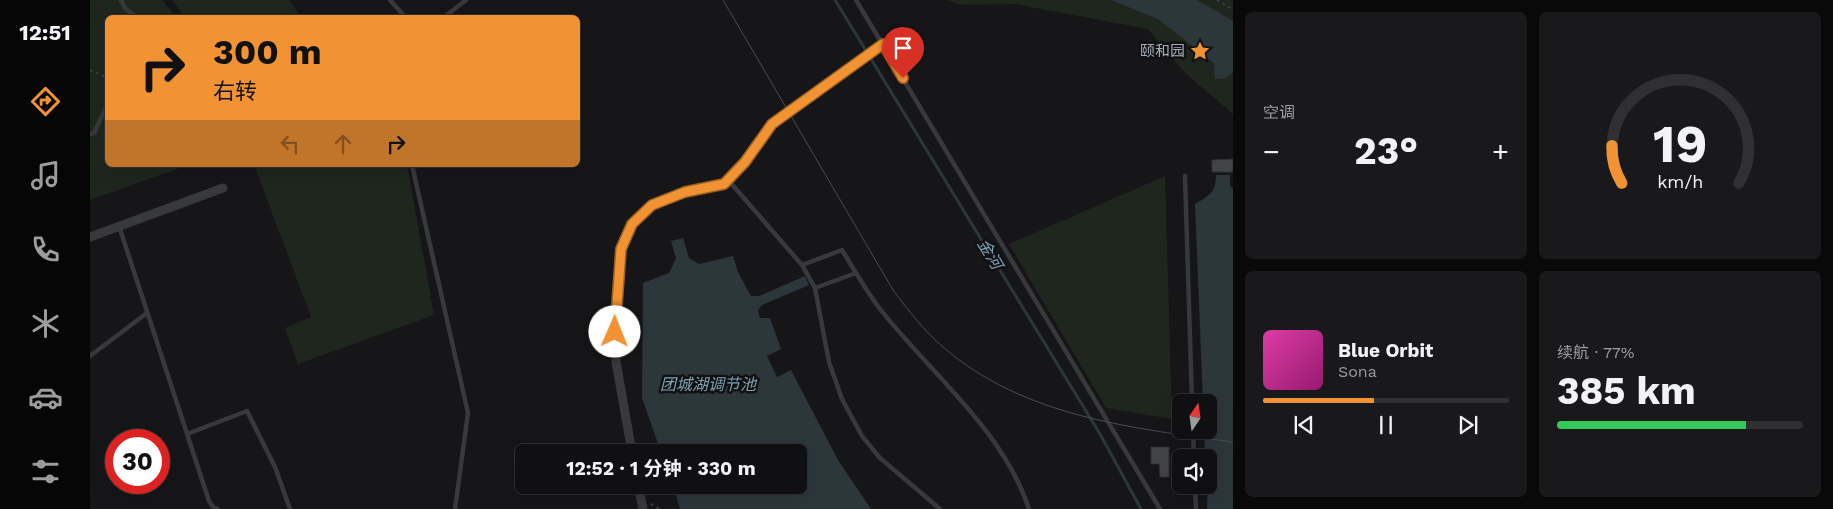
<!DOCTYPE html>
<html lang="zh">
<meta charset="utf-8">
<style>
body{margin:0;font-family:"Work Sans","Noto Sans SC",sans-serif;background:#19191b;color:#f1f3f6;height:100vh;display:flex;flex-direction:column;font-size:19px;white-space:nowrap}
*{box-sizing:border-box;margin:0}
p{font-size:16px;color:#9c9d9f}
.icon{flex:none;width:28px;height:28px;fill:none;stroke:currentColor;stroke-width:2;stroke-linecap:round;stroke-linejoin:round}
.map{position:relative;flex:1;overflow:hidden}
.details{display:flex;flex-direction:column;gap:12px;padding:12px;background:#09090a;width:600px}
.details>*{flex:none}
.top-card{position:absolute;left:15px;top:15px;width:475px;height:152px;border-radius:8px;box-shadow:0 5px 20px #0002,0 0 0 1px #303032;background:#f29333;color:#111;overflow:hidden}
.needle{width:32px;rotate:13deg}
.buttons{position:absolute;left:1082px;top:394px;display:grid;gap:10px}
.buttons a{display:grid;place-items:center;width:45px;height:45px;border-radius:8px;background:#101012;box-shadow:0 5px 20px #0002,0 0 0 1px #303032;font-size:25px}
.speed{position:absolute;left:15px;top:429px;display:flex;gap:10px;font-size:25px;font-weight:700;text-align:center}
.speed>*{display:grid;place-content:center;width:65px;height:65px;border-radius:50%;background:#101012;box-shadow:0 5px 20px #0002,0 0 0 1px #303032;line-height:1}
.speed .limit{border:8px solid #d22;background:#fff;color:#111}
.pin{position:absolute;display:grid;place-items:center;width:42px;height:42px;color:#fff;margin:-51px -21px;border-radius:50% 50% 50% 0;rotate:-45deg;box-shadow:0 0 5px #0007}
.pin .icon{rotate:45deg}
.me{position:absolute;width:55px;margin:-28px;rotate:1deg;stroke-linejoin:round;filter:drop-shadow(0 0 4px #0008)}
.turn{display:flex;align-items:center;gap:18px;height:105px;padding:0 25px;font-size:22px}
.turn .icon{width:65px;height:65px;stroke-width:2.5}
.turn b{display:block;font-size:35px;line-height:42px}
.lanes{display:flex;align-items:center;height:48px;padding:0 25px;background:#0003;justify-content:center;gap:25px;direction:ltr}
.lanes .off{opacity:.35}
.big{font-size:38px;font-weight:700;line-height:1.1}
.details .card{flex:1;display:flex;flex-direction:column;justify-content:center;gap:8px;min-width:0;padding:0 18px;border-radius:8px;background:#19191b}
.details .dial{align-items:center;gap:0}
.dial svg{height:130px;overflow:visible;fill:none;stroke:#303032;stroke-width:7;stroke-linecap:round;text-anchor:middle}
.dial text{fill:#f1f3f6;stroke:none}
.song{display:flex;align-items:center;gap:15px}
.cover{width:60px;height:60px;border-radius:8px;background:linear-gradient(135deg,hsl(320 70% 55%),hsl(320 70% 35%))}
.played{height:5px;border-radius:2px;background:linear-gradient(90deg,#f29333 45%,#303032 45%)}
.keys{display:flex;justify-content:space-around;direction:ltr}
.heat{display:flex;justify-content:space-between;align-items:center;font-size:28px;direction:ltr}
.charge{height:8px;border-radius:4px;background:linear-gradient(90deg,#34c759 77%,#303032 0)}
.details .tiles{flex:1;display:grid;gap:12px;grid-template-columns:repeat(2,1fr)}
.trip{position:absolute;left:425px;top:444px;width:292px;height:50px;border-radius:8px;background:#101012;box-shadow:0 5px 20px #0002,0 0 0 1px #303032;font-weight:700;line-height:50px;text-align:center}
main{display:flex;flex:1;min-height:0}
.tab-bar{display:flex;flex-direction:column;width:90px;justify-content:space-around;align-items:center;background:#060607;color:#9c9d9f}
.tab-bar .icon{width:35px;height:35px}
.tab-bar .active{color:#f29333}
.tab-bar b{font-size:22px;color:#f1f3f6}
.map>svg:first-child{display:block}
</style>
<main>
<nav class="tab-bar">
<b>12:51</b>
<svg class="icon active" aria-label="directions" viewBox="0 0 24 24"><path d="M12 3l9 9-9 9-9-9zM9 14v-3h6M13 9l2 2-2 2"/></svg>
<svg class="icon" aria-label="music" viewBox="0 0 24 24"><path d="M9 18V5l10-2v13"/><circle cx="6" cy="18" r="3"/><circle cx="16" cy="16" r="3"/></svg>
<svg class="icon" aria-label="phone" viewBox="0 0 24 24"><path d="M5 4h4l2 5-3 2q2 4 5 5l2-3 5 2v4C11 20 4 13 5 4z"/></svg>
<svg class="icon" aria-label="climate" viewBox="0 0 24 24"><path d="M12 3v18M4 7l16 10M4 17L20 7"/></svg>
<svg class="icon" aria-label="car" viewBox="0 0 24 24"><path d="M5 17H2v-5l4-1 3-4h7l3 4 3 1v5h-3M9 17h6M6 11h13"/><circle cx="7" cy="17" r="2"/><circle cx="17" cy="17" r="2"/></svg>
<svg class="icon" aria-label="filters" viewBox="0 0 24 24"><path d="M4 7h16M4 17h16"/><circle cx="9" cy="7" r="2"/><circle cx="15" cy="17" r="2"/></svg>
</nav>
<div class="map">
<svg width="1143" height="509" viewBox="0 0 1143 509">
<rect width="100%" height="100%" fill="#161618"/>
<path fill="#1e261e" d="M0 0H72L86 17 18 18V165H98L0 200Z
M82 0H200L210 17H95Z
M857 0H1143V114L1095 73 1058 29 925 4 870 5Z
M164 165H317L344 315 208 364 195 328 221 317Z
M1075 176 1082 419 1016 408 919 244Z"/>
<path fill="#2c373c" d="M1021 0H1107L1143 21V72L1136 78 1125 79 1124 63 1068 19Z
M1126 175H1140V186L1143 189V509H1117L1119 458 1115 457 1114 430H1119V402H1113L1105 204C1119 196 1126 192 1126 175Z
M593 238 599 258 609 264 643 256 648 272 661 296H669L715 276 719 285 672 305 668 310 670 318H680L691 349 677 356 687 377 701 370 748 460 781 509H590L583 485H709V452H571L552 398 553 283 579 273 586 258 581 241Z"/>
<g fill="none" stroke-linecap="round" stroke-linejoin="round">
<path stroke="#2c373c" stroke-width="3" d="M745 0 1010 434 1051 509"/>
</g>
<path fill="#424448" stroke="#303034" d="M1143 159V172H1122V160Z
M1061 447H1079V477H1070L1069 464H1061Z"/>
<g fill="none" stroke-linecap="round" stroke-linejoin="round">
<path stroke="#3d4044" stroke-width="2" stroke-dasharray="2.5 4" stroke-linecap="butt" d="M1127 0 1143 10
M0 70 18 78
M561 504 570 509"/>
<path stroke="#37393d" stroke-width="4.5" d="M31 0 35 8 47 18
M300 0 316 18
M766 0 1070 509
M353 18 376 0
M0 134 4 133 18 103
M322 165 378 413 365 509
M1095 176 1102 402
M639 181 712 265 725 288 739 362 752 399 772 436 790 458 850 509
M29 226 119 501 123 507 128 509
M712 265 752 250C763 268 774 287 787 305 838 372 912 427 939 509
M725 288 766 273
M0 356 57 313
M1103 430 1104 458
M97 434 157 411 185 467 200 509
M1105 485 1106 509"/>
<path stroke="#37393d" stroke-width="9" d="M0 237 133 188
M542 452 526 362 525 317 531 249 542 224 562 205 595 192 635 184 655 162 682 124 793 44
M548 485 553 509"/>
<path stroke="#4a4d52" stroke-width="1" d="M633 0 803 290C818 310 834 331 853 347 934 417 1042 428 1143 442"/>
</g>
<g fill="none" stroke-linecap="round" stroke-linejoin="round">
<defs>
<path id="route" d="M525 332 531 249 542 224 562 205 595 192 634 184 655 162 682 124 793 44 813 78"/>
</defs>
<use href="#route" stroke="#9d6021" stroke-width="12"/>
<use href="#route" stroke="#f29333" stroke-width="9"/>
</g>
<defs>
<symbol id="sight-bare" viewBox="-9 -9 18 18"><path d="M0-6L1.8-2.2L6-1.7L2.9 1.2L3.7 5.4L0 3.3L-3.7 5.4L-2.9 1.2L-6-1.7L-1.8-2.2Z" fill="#f29333" stroke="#111113" stroke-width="2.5" paint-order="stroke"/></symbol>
</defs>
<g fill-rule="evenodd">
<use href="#sight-bare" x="1096" y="37" width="28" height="28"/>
</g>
<g text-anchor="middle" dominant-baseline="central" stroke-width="5" stroke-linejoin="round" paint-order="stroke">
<g font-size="15" fill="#a8afb8" stroke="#111113" text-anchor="end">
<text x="1095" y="51">颐和园</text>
</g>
<g font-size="16" font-style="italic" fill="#7fa3b3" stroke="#111113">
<text transform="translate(900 254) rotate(59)">金河</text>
<text x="618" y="384">团城湖调节池</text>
</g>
</g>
</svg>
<div class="buttons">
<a><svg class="needle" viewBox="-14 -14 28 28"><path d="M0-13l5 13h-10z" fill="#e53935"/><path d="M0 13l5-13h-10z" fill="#9c9d9f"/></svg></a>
<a><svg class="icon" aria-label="sound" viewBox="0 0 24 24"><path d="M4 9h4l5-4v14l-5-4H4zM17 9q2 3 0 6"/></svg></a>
</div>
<div class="speed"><div class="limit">30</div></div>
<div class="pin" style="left:813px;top:78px;background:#d93025"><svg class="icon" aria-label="arrive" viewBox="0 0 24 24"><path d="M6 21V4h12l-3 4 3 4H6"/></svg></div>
<svg class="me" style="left:525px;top:332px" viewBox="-20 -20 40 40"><circle r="19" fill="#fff"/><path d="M0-13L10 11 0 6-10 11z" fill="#f29333"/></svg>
<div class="trip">12:52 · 1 分钟 · 330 m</div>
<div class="top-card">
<div class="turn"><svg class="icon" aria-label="right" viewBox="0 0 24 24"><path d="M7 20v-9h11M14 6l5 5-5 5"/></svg><div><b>300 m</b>右转</div></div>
<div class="lanes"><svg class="icon off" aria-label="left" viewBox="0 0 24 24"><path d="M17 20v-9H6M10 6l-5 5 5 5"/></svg><svg class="icon off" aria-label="ahead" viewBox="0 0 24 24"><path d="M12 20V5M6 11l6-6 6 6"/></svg><svg class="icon" aria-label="right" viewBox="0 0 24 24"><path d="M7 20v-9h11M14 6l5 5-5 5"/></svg></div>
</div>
</div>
<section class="details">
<div class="tiles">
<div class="card"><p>空调</p>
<div class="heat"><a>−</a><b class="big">23°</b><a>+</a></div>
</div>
<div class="card dial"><svg viewBox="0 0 100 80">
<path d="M14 69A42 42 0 1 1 86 69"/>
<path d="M14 69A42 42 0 0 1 8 46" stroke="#f29333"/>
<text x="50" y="56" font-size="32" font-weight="700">19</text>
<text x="50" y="72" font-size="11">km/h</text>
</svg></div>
<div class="card">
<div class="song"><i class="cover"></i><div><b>Blue Orbit</b><p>Sona</p></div></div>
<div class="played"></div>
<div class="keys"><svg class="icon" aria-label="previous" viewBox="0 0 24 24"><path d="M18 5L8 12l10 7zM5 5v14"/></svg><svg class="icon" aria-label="pause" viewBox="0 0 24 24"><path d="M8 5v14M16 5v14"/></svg><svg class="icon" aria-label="next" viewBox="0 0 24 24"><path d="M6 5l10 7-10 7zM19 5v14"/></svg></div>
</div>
<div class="card"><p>续航 · 77%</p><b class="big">385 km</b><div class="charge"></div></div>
</div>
</section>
</main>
